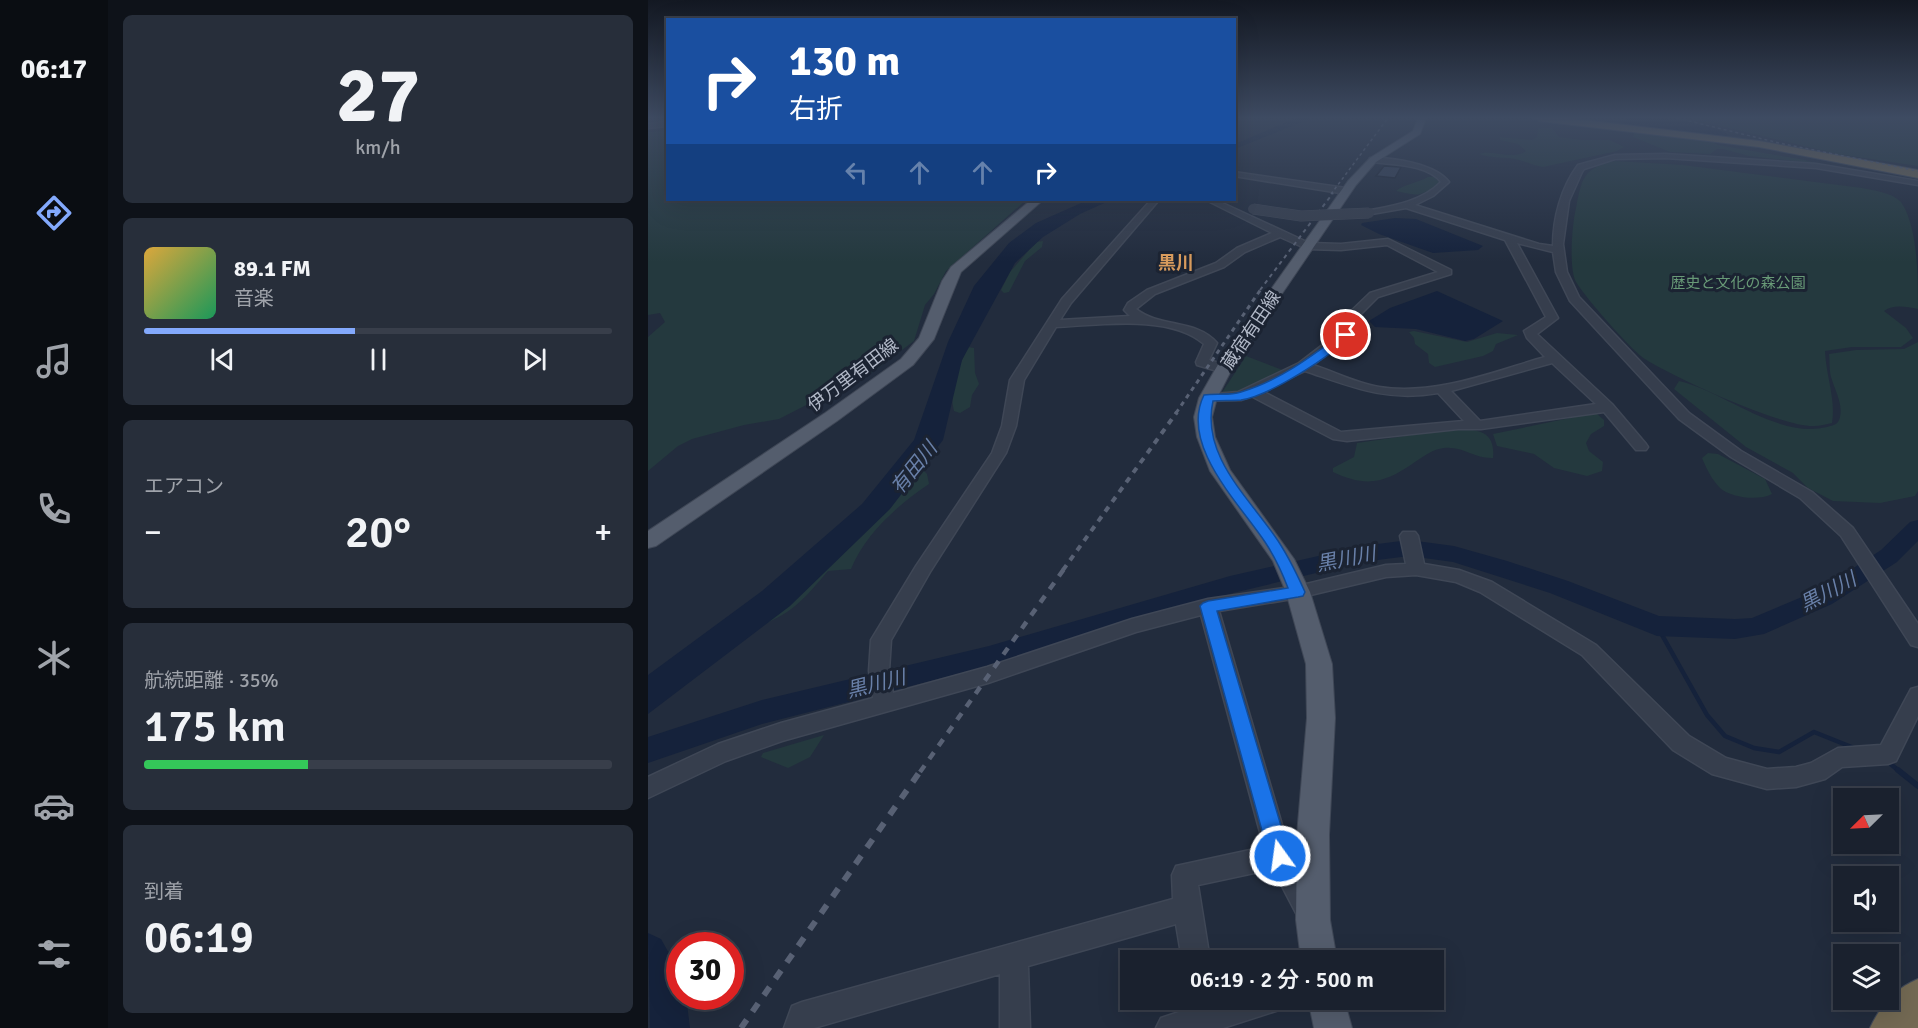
<!DOCTYPE html>
<html lang="ja">
<meta charset="utf-8">
<style>
body{margin:0;font-family:Signika,"Noto Sans JP",sans-serif;background:#272e3a;color:#f1f3f6;height:100vh;display:flex;flex-direction:column;font-size:22px;white-space:nowrap}
*{box-sizing:border-box;margin:0}
p{font-size:20px;color:#9fa3aa}
.icon{flex:none;width:33px;height:33px;fill:none;stroke:currentColor;stroke-width:2;stroke-linecap:round;stroke-linejoin:round}
.map{position:relative;flex:1;overflow:hidden}
.sheet{display:flex;flex-direction:column;gap:15px;padding:15px;background:#0e1219;width:540px}
.sheet>*{flex:none}
.guide{position:absolute;left:18px;top:18px;width:570px;height:183px;border-radius:0px;box-shadow:0 6px 24px #0002,0 0 0 2px #383e4a;background:#1a4fa0;color:#fff;overflow:hidden}
.needle{width:39px;rotate:246deg}
.controls{position:absolute;left:1185px;top:788px;display:grid;gap:12px}
.controls a{display:grid;place-items:center;width:66px;height:66px;border-radius:0px;background:#1a212e;box-shadow:0 6px 24px #0002,0 0 0 2px #383e4a;font-size:30px}
.speed{position:absolute;left:18px;top:932px;display:flex;gap:12px;font-size:30px;font-weight:700;text-align:center}
.speed>*{display:grid;place-content:center;width:78px;height:78px;border-radius:50%;background:#1a212e;box-shadow:0 6px 24px #0002,0 0 0 2px #383e4a;line-height:1}
.speed .limit{border:9px solid #d22;background:#fff;color:#111}
.pin{position:absolute;display:grid;place-items:center;width:51px;height:51px;color:#fff;margin:-26px;border:3px solid #fff;border-radius:50%;box-shadow:0 2px 6px #0007}
.me{position:absolute;width:66px;margin:-33px;rotate:346deg;stroke-linejoin:round;filter:drop-shadow(0 0 4px #0008)}
.turn{display:flex;align-items:center;gap:21px;height:126px;padding:0 24px;font-size:27px}
.turn .icon{width:78px;height:78px;stroke-width:2.5}
.turn b{display:block;font-size:42px;line-height:51px}
.lanes{display:flex;align-items:center;height:57px;padding:0 24px;background:#0003;justify-content:center;gap:30px;direction:ltr}
.lanes .off{opacity:.35}
.big{font-size:45px;font-weight:600;line-height:1.1}
.sheet .widget{flex:1;display:flex;flex-direction:column;justify-content:center;gap:9px;min-width:0;padding:0 21px;border-radius:9px;background:#272e3a}
.sheet .dial{align-items:center;gap:0}
.dial b{font-size:78px;line-height:1}
.song{display:flex;align-items:center;gap:18px}
.cover{width:72px;height:72px;border-radius:9px;background:linear-gradient(135deg,hsl(40 70% 55%),hsl(150 70% 35%))}
.played{height:6px;border-radius:3px;background:linear-gradient(90deg,#83a9fc 45%,#383e4a 45%)}
.keys{display:flex;justify-content:space-around;direction:ltr}
.heat{display:flex;justify-content:space-between;align-items:center;font-size:33px;direction:ltr}
.charge{height:9px;border-radius:4px;background:linear-gradient(90deg,#34c759 35%,#383e4a 0)}
.trip{position:absolute;left:472px;top:950px;width:324px;height:60px;border-radius:0px;background:#1a212e;box-shadow:0 6px 24px #0002,0 0 0 2px #383e4a;font-weight:600;line-height:60px;text-align:center}
main{display:flex;flex:1;min-height:0}
.dock{display:flex;flex-direction:column;width:108px;justify-content:space-around;align-items:center;background:#0a0d12;color:#9fa3aa}
.dock .icon{width:42px;height:42px}
.dock .active{color:#83a9fc}
.dock b{font-size:27px;color:#f1f3f6}
.map>svg:first-child{display:block}
</style>
<main>
<nav class="dock">
<b>06:17</b>
<svg class="icon active" aria-label="directions" viewBox="0 0 24 24"><path d="M12 3l9 9-9 9-9-9zM9 14v-3h6M13 9l2 2-2 2"/></svg>
<svg class="icon" aria-label="music" viewBox="0 0 24 24"><path d="M9 18V5l10-2v13"/><circle cx="6" cy="18" r="3"/><circle cx="16" cy="16" r="3"/></svg>
<svg class="icon" aria-label="phone" viewBox="0 0 24 24"><path d="M5 4h4l2 5-3 2q2 4 5 5l2-3 5 2v4C11 20 4 13 5 4z"/></svg>
<svg class="icon" aria-label="climate" viewBox="0 0 24 24"><path d="M12 3v18M4 7l16 10M4 17L20 7"/></svg>
<svg class="icon" aria-label="car" viewBox="0 0 24 24"><path d="M5 17H2v-5l4-1 3-4h7l3 4 3 1v5h-3M9 17h6M6 11h13"/><circle cx="7" cy="17" r="2"/><circle cx="17" cy="17" r="2"/></svg>
<svg class="icon" aria-label="filters" viewBox="0 0 24 24"><path d="M4 7h16M4 17h16"/><circle cx="9" cy="7" r="2"/><circle cx="15" cy="17" r="2"/></svg>
</nav>
<section class="sheet">
<div class="widget dial"><b>27</b><p>km/h</p></div>
<div class="widget">
<div class="song"><i class="cover"></i><div><b>89.1 FM</b><p>音楽</p></div></div>
<div class="played"></div>
<div class="keys"><svg class="icon" aria-label="previous" viewBox="0 0 24 24"><path d="M18 5L8 12l10 7zM5 5v14"/></svg><svg class="icon" aria-label="pause" viewBox="0 0 24 24"><path d="M8 5v14M16 5v14"/></svg><svg class="icon" aria-label="next" viewBox="0 0 24 24"><path d="M6 5l10 7-10 7zM19 5v14"/></svg></div>
</div>
<div class="widget"><p>エアコン</p>
<div class="heat"><a>−</a><b class="big">20°</b><a>+</a></div>
</div>
<div class="widget"><p>航続距離 · 35%</p><b class="big">175 km</b><div class="charge"></div></div>
<div class="widget"><p>到着</p><b class="big">06:19</b></div>
</section>
<div class="map">
<svg width="1270" height="1028" viewBox="0 0 1270 1028">
<rect width="100%" height="100%" fill="#222c3d"/>
<path fill="#24393e" d="M1039 118H1270V166L1189 154Z
M894 128H904L911 137 934 140H962L976 147 969 151 895 167C886 166 879 162 871 160 857 156 844 159 831 154 845 149 864 161 878 151L870 144 852 140V137L884 140 889 137 890 129Z
M19 131 20 200H378L298 271 286 294 277 305 266 341 218 377 188 382 170 399 131 419 96 425 44 439 30 446 0 471V337L17 322 12 313 0 315V132Z
M994 132 1063 141 1070 145 1157 160 1172 164 1101 156 1075 149H1069L1062 154 1022 152 985 137 986 133Z
M967 161 1035 165 1214 188C1227 191 1243 192 1253 202 1270 227 1270 276 1270 309 1258 307 1246 304 1236 311L1258 328 1265 338 1253 347H1204L1177 351C1178 376 1188 399 1184 423 1178 424 1172 426 1166 426 1133 427 1027 378 997 359 985 352 933 293 927 280 921 264 924 225 928 208 934 178 935 168 967 161Z
M780 177H786L791 182V185C769 197 772 196 748 191 754 185 772 182 780 177Z
M395 241 394 247 377 261 361 292 356 293 353 290 362 272 388 242Z
M766 331 819 342 849 333 870 335 848 344 845 351 835 356 787 367 781 363 780 354 767 344 766 338 761 332Z
M1270 342V491L1267 496 1232 503 1185 501 1160 488 1145 473 1098 447 1026 389 1031 381C1077 392 1130 439 1179 427 1186 425 1190 425 1192 417 1195 404 1187 390 1183 377 1181 369 1182 361 1181 354L1208 350 1256 349Z
M320 347 326 348 327 373 331 384 324 395 322 407 312 413 306 411C300 388 311 367 320 347Z
M598 356 637 371 597 392 573 394Z
M941 414H949L956 420V426L943 434 938 443 941 451 955 462 954 471 939 476 906 468 886 454 849 446 845 434Z
M804 429C827 429 848 429 845 458 827 459 815 446 796 448 785 449 776 456 767 462 737 483 719 488 685 472V468L706 457 709 443Z
M1060 453 1070 454 1117 479 1124 494C1111 501 1083 498 1072 488 1064 480 1058 468 1054 458Z
M275 470 279 474 281 484C251 504 217 534 203 569L180 571C152 604 144 613 103 630L262 477Z
M176 735 162 757 140 768 113 757 115 753Z"/>
<path fill="#15223b" d="M648 118H664L587 149V144Z
M979 118C1010 118 1055 120 1081 135L1072 137 973 126Z
M440 200H463L432 214 395 237 367 263 314 360 295 440 242 509 142 606 0 714V675L114 591 214 504 266 440 300 342 326 286 361 243 388 223Z
M747 218 768 219 835 246 830 250 785 253 731 234 713 225 714 223Z
M789 291 855 321 826 339 817 341 768 329 727 327 721 321 742 308Z"/>
<g fill="none" stroke-linecap="round" stroke-linejoin="round">
<path stroke="#15223b" stroke-width="4.5" d="M1009 626 1059 715 1077 736 1106 748 1131 752 1166 732 1206 748
M1238 760 1252 772"/>
<path stroke="#15223b" stroke-width="6" d="M1250 770 1270 786"/>
<path fill="#15223b" fill-rule="evenodd" d="M1270 520V541L1249 562 1184 604 1116 634 1087 639 1009 636 902 593 805 562 761 556 714 562 585 593 341 666 114 724 0 763V737L114 700 341 646 582 576 714 546 761 540 806 546 859 561 920 581 1011 616 1087 619 1104 618 1166 592 1195 575 1233 550 1262 522Z
M0 933 13 939 31 971 32 996H38L42 1028H2Z"/>
</g>
<path fill="#343f53" stroke="#1d2534" stroke-width="1.5" d="M736 166 752 167H753L747 178 728 176Z"/>
<g fill="none" stroke-linecap="round" stroke-linejoin="round">
<defs>
<path id="minor" d="M20 122V126L0 128V124Z
M1017 154 1168 164 1270 181V185L1168 168 1017 158 967 159 936 169 934 172 921 201 915 244 919 272 931 297 1041 413 1093 451 1164 492 1205 528 1270 624V647L1263 645 1193 536 1152 498 1083 457 1031 419 922 301 908 272 905 252 869 243 910 318 889 334 964 404 998 444 1000 447 998 450H988L956 412 833 429H810L699 441 685 439 603 396 593 400 555 401 553 398 555 395 590 392 651 363 685 337 704 328 699 315 722 293 790 272 739 245 693 250 659 249 632 237 597 252 576 267 507 294 488 309C512 328 549 319 569 343L561 360 581 366 582 369 581 372 576 373 549 365 548 362 556 344C522 314 451 325 408 327L376 380 368 426 358 453 282 572 243 640 241 671 245 693 339 667 484 619 560 599 650 586 738 565 758 564 752 536 755 532H767L770 536 776 564 811 570 844 582 948 645 1041 736 1078 758 1119 769 1148 767 1163 763 1190 748 1233 745 1263 689 1270 687V716L1248 761 1240 764 1194 767 1177 779 1148 787 1119 789 1064 774 1025 750 934 655 832 592 808 582 768 575 738 577 650 598 571 611 642 852 671 906 667 915 658 919 649 915 625 869 550 885 562 960H534L528 924 380 966 382 1028H352V974L166 1028H136L144 1006 154 1002 525 899 524 875 528 866 616 847 553 615 488 632 340 683 134 741 78 761 0 798V777L70 744 133 723 225 698 221 671 223 640 268 566 344 453 354 426 362 380 414 299 503 200H511L423 303 412 320 482 316 476 310 480 303 499 290 568 263 589 248 624 233 558 200H568L661 243 693 244 740 239 803 270V274L730 297 711 316 717 329 715 332 693 343 665 365C687 372 708 383 731 387 787 396 845 372 897 357L879 338 876 331 898 317 857 240 758 208 718 215V211C744 206 773 202 793 182 779 164 745 165 725 162L721 160 722 158C744 157 788 164 801 182L785 196 767 205 891 244 905 246C905 218 913 188 930 165L967 155ZM904 363 948 404 832 421 803 391ZM657 371C705 387 738 402 790 393L816 421 693 432 614 391Z
M586 172 698 188 702 191 698 194 586 176Z
M542 999H638L634 1009 575 1028H508L513 1018 543 1008Z"/>
<path id="major" d="M770 118H778L772 134 728 162 708 185 588 361 569 398 564 417 567 437 582 470 646 559 662 592 684 664 687 718 681 835 682 920 689 960H653L648 920 649 835 659 718 658 664 638 592 625 561 562 471 549 437 546 417 551 398 572 361 700 181 722 158 765 131Z
M383 200H395L313 272 286 339 265 365 189 421 8 546 0 548V531L177 413 253 359 271 338 294 281 303 267Z
M660 999H696L704 1028H666Z"/>
<path id="highway" d="M886 118H919L1111 141 1270 170V178L1111 147 891 121Z
M1270 979V1028H1222C1232 1006 1248 988 1270 979Z"/>
</defs>
<use href="#minor" stroke="#3f4756" stroke-width="3"/>
<use href="#major" stroke="#3f4756" stroke-width="2"/>
<use href="#highway" stroke="#414958" stroke-width="2"/>
<use href="#minor" fill="#363e4d" fill-rule="evenodd"/>
<use href="#major" fill="#545d6d" fill-rule="evenodd"/>
<use href="#highway" fill="#736953" fill-rule="evenodd"/>
<path stroke="#586174" stroke-width="1.5" stroke-dasharray="3 3" stroke-linecap="butt" d="M1029 118 1131 143 1270 171
M683 194 740 118"/>
<path stroke="#586174" stroke-width="2" stroke-dasharray="4 4" stroke-linecap="butt" d="M612 290 685 193"/>
<path stroke="#586174" stroke-width="3" stroke-dasharray="4.5 4.5" stroke-linecap="butt" d="M528 413 613 289"/>
<path stroke="#586174" stroke-width="4" stroke-dasharray="6 6" stroke-linecap="butt" d="M415 570 529 412"/>
<path stroke="#586174" stroke-width="4.5" stroke-dasharray="8 8" stroke-linecap="butt" d="M272 772 416 569"/>
<path stroke="#586174" stroke-width="6" stroke-dasharray="10 10" stroke-linecap="butt" d="M93 1028 273 770"/>
<defs>
<path id="minor-bridge" d="M605 209 653 216 721 213"/>
</defs>
<use href="#minor-bridge" stroke="#3f4756" stroke-width="11" stroke-linecap="butt"/>
<use href="#minor-bridge" stroke="#363e4d" stroke-width="10"/>
</g>
<linearGradient id="sky" x2="0" y2="1"><stop stop-color="#131822"/><stop offset="0.45" stop-color="#3e4b62"/><stop offset="1" stop-color="#3e4b62" stop-opacity="0"/></linearGradient>
<rect width="1270" height="262" fill="url(#sky)"/>
<path fill="#1a73e8" stroke="#114b97" stroke-width="1.5" d="M695 333 703 335C684 356 621 396 593 400 584 401 574 400 565 401 553 454 598 495 626 535 639 553 648 572 657 592L655 596 650 597 569 611 642 856 639 863 632 866 624 863 621 856 552 606 555 603 560 601 640 588C634 572 627 557 617 542 592 504 531 445 556 395 568 393 581 396 593 392 631 381 664 356 695 333Z"/>
<g text-anchor="middle" dominant-baseline="central" stroke-width="6" stroke-linejoin="round" paint-order="stroke">
<g font-size="15" fill="#689a77" stroke="#1b2332">
<text x="1090" y="283">歴史と文化の森公園</text>
</g>
<g font-size="18" font-weight="bold" fill="#d89b5d" stroke="#1b2332">
<text x="528" y="263">黒川</text>
</g>
<g font-size="18" fill="#b2b9c8" stroke="#1b2332">
<text transform="translate(603 330) rotate(-56)">蔵宿有田線</text>
<text transform="translate(205 375) rotate(-37)">伊万里有田線</text>
</g>
<g font-size="20" font-style="italic" fill="#6980a9" stroke="#1b2332">
<text transform="translate(266 468) rotate(-51)">有田川</text>
<text transform="translate(698 559) rotate(-11)">黒川川</text>
<text transform="translate(1180 592) rotate(-28)">黒川川</text>
<text transform="translate(228 684) rotate(-14)">黒川川</text>
</g>
</g>
</svg>
<div class="controls">
<a><svg class="needle" viewBox="-14 -14 28 28"><path d="M0-13l5 13h-10z" fill="#e53935"/><path d="M0 13l5-13h-10z" fill="#9fa3aa"/></svg></a>
<a><svg class="icon" aria-label="sound" viewBox="0 0 24 24"><path d="M4 9h4l5-4v14l-5-4H4zM17 9q2 3 0 6"/></svg></a>
<a><svg class="icon" aria-label="layers" viewBox="0 0 24 24"><path d="M12 4l9 5-9 5-9-5zM3 14l9 5 9-5"/></svg></a>
</div>
<div class="speed"><div class="limit">30</div></div>
<div class="pin" style="left:698px;top:335px;background:#d93025"><svg class="icon" aria-label="arrive" viewBox="0 0 24 24"><path d="M6 21V4h12l-3 4 3 4H6"/></svg></div>
<svg class="me" style="left:632px;top:856px" viewBox="-20 -20 40 40"><circle r="17" fill="#1a73e8" stroke="#fff" stroke-width="3"/><path d="M0-11L8 9 0 5-8 9z" fill="#fff"/></svg>
<div class="trip">06:19 · 2 分 · 500 m</div>
<div class="guide">
<div class="turn"><svg class="icon" aria-label="right" viewBox="0 0 24 24"><path d="M7 20v-9h11M14 6l5 5-5 5"/></svg><div><b>130 m</b>右折</div></div>
<div class="lanes"><svg class="icon off" aria-label="left" viewBox="0 0 24 24"><path d="M17 20v-9H6M10 6l-5 5 5 5"/></svg><svg class="icon off" aria-label="ahead" viewBox="0 0 24 24"><path d="M12 20V5M6 11l6-6 6 6"/></svg><svg class="icon off" aria-label="ahead" viewBox="0 0 24 24"><path d="M12 20V5M6 11l6-6 6 6"/></svg><svg class="icon" aria-label="right" viewBox="0 0 24 24"><path d="M7 20v-9h11M14 6l5 5-5 5"/></svg></div>
</div>
</div>
</main>
